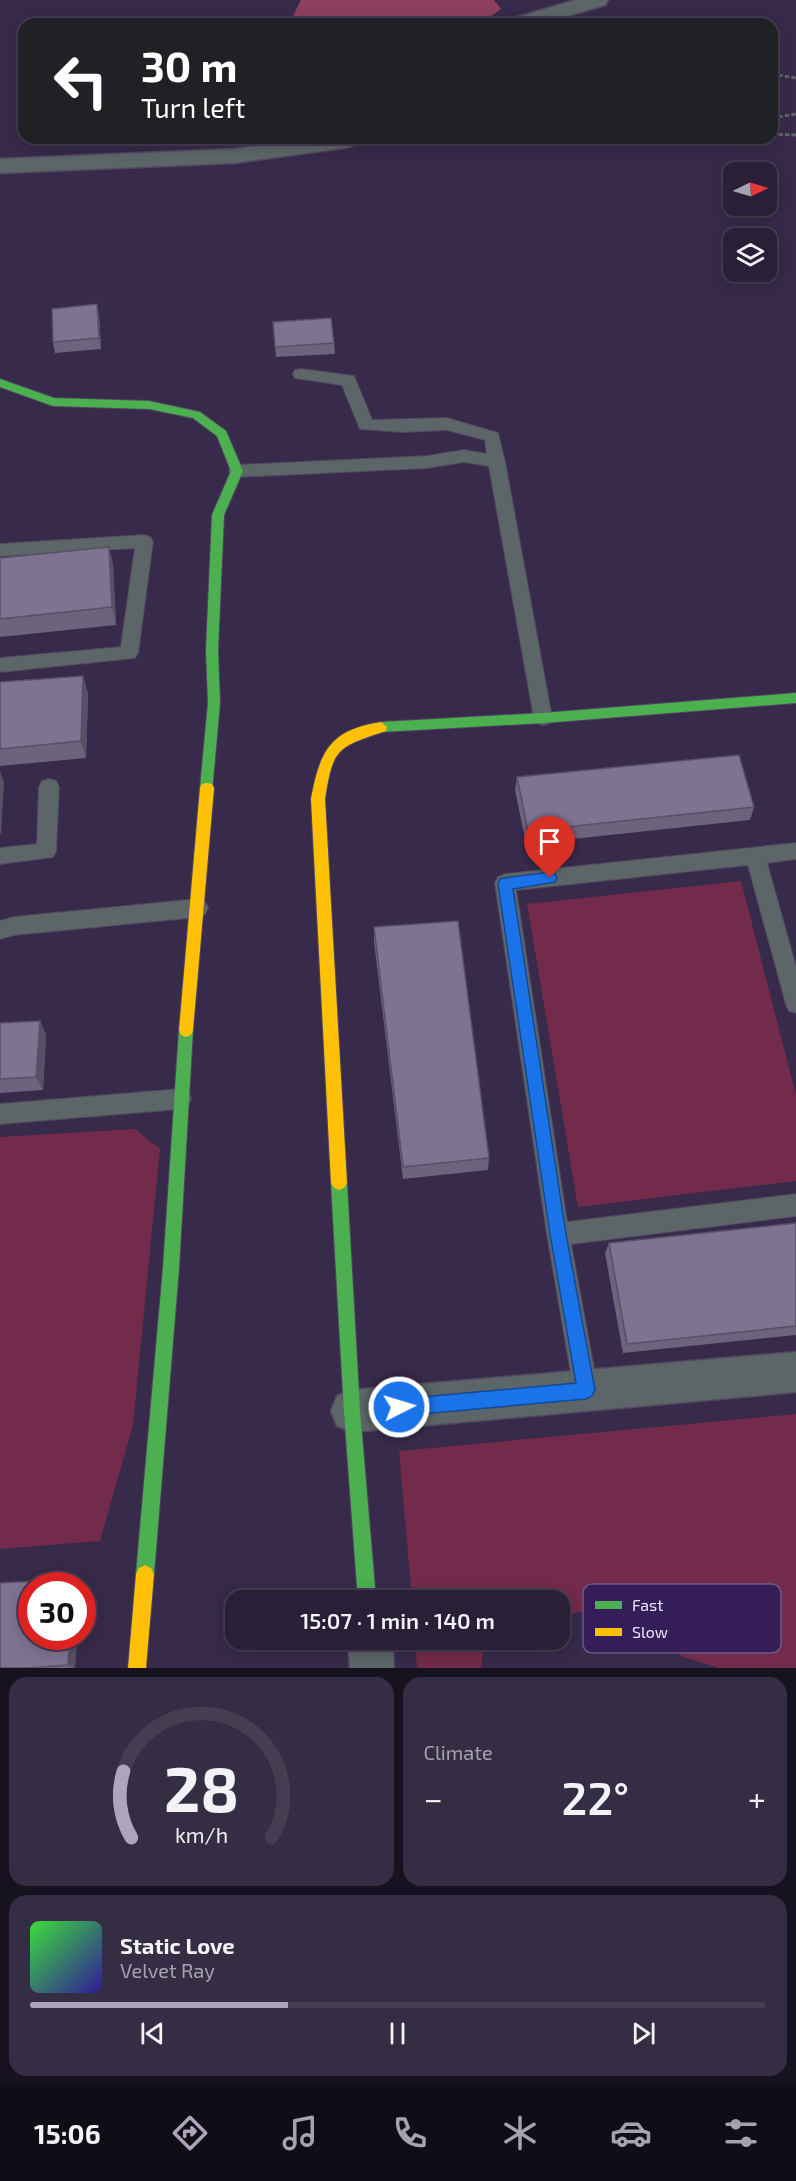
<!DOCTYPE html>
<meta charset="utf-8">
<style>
body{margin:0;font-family:"Exo 2",sans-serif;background:#352d43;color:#f1f3f6;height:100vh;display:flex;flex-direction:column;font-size:22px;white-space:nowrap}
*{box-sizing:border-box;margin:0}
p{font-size:20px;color:#a5a3ae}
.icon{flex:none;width:33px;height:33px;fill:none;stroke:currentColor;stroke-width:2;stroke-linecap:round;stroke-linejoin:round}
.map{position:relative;height:1668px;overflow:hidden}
.sheet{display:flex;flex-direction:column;gap:9px;padding:9px;background:#17121f;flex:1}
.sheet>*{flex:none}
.guide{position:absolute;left:18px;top:18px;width:760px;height:126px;border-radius:18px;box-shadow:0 3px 15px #0003,0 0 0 2px #453e53;background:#202124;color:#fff;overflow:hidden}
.needle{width:39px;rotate:85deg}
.buttons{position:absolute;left:723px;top:162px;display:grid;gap:12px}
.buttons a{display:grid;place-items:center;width:54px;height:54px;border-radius:12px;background:#292038;box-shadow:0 3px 15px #0003,0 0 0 2px #453e53;font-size:30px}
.speed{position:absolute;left:18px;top:1572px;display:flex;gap:12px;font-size:30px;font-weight:700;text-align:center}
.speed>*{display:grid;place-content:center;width:78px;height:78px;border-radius:50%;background:#292038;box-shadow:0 3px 15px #0003,0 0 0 2px #453e53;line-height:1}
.speed .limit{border:9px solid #d22;background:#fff;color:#111}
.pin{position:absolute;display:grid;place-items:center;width:51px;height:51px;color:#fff;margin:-62px -26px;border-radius:50% 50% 50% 0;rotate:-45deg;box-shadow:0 0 6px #0007}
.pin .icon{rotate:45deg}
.me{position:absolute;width:66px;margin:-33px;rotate:85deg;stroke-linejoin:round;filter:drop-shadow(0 0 4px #0008)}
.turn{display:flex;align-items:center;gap:21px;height:126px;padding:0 24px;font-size:27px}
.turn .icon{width:78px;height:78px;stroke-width:2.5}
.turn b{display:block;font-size:42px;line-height:51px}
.big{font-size:45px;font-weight:600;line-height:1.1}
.sheet .widget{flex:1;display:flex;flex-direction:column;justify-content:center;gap:9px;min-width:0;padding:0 21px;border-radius:18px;background:#352d43}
.sheet .dial{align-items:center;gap:0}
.dial svg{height:156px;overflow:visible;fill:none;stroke:#453e53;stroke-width:7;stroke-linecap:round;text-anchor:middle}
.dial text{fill:#f1f3f6;stroke:none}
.song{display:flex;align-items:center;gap:18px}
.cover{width:72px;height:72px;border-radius:9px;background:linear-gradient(135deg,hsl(120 70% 55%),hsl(250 70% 35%))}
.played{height:6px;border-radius:3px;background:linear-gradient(90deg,#ada4be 35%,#453e53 35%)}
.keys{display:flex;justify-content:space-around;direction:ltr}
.heat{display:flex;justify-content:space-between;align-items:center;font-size:33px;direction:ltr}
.sheet .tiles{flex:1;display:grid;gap:9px;grid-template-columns:1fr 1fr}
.widget:last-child{grid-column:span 2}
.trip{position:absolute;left:225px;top:1590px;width:345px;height:60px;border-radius:18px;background:#292038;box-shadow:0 3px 15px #0003,0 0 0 2px #453e53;font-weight:600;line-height:60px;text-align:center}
.dock{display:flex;height:96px;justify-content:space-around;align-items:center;background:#100d16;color:#a5a3ae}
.dock .icon{width:42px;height:42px}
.dock .active{color:#ada4be}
.dock b{font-size:27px;color:#f1f3f6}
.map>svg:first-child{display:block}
</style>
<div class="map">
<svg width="796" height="1668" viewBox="0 0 796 1668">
<rect width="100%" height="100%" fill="#372a4a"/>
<path fill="#722b4a" d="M741 881 796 1095V1181L578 1207 527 904Z
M135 1129 160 1149 133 1425 100 1541 0 1549V1137Z
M796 1414V1668H719L681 1656 653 1602 560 1615V1600H412L399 1451Z
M415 1640H485L481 1668H417Z"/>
<path fill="#8d4060" d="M301 0H494L501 9 480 24H289Z"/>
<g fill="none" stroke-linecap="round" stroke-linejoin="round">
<defs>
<path id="lane" d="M301 369 354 376 372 420 447 418 498 433 505 462 552 718 550 723 543 725 536 723 534 718 489 466 464 462 427 468 237 477 231 475 229 471 231 467 237 465 427 456 464 450 487 454 485 440 447 430 403 432 360 429 342 385 295 378 293 374 295 370Z
M144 535 150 537 153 541 138 653 135 658 0 672V658L121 647 135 548 0 556V544Z
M49 779 56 781 59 787 56 851 53 857 0 864V848L37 844 39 787 42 781Z
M796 843V859L767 863 796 967V1013L789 1011 786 1004 748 865 516 890 567 1222 796 1194V1216L571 1244 598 1391 595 1400 586 1403 577 1400 574 1391 547 1234 495 883 498 877 505 874Z
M198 899 205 902 208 908 205 914 198 917 14 935 0 939V921L14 917Z
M180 1089 188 1092 191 1099 188 1106 180 1109 0 1124V1104Z"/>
<path id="street" d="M575 0H608L605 5 541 24H508L511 19Z
M315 138H361L352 146 344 148 234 163 0 173V159L234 149Z
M796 1352V1392L352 1432 337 1426 331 1411 337 1396 352 1390Z
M348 1640H392L394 1668H350Z"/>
<path id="fast" d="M0 379 54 398 149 401 200 412 226 431 243 471 224 515 218 650 220 703 212 792H202L200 788 208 703 206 650 212 515 231 471 217 436 193 418 149 409 53 406 0 387Z
M796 693V703L543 723 381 732 375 727 381 722 543 713Z
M186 1023 191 1025 193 1030 179 1268 154 1574 151 1580 145 1583 139 1580 136 1574 163 1268 179 1030 181 1025Z
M339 1176 344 1178 347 1183 360 1411 376 1600H358L344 1411 331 1183 334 1178Z"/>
<path id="slow" d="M381 722 387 727 386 731C337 747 333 748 325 799L347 1183 344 1188 339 1190 334 1188 331 1183 311 799C320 752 329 730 381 722Z
M207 783 212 784 214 788 193 1030 191 1035 186 1037 181 1035 179 1030 200 788 202 784Z
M145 1565 151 1568 154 1574 146 1668H128L136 1574 139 1568Z"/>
</defs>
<use href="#lane" stroke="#514760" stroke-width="2"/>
<use href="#street" stroke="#514760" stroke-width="3"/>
<use href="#fast" stroke="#514760" stroke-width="2"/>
<use href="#slow" stroke="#514760" stroke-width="2"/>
<path stroke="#61646d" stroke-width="3" stroke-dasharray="4.5 2" stroke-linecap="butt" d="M772 74 796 78
M772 118 796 114
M772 134 796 135
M378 139 397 138"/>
<use href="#lane" fill="#5c6567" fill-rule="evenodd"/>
<use href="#street" fill="#5c6567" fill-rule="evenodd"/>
<use href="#fast" fill="#4caf50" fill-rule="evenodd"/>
<use href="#slow" fill="#ffc107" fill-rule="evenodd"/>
</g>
<path fill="#6c637d" d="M99 315 101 349 55 353 53 342Z
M273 322 334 343 335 354 276 357Z
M109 547 113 565 116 625 0 637V558Z
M83 676 88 693 86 758 0 766V682Z
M517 777 754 807 750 820 526 844 515 790Z
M374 927 489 1158 488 1170 403 1179 374 942Z
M40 1021 46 1035 43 1090 0 1093V1023Z
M796 1223V1335L623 1353 605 1253 609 1243Z
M80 1584 32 1636H77L75 1668H0Z"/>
<path fill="#585066" d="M97 304 99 315 101 349 99 338Z
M109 547 113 565 116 625 112 607Z
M83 676 88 693 86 758 81 741Z
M0 771 4 782 1 835 0 833Z
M40 1021 46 1035 43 1090 36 1077Z
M73 1579 80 1584V1586H72Z
M70 1636H77L75 1668 68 1665Z"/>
<path fill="#7e7391" stroke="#585066" stroke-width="1.5" d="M97 304 99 338 53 342 52 309Z
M331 318 334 343 275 347 273 322Z
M109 547 112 607 0 619V558Z
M83 676 81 741 0 749V682Z
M739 755 754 807 528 831 517 777Z
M458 921 489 1158 403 1167 374 927Z
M40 1021 36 1077 0 1079V1023Z
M796 1223V1326L627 1344 609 1243Z
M73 1579 72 1586H32V1636H70L68 1665 29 1668H0V1583Z"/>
<path fill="#1a73e8" stroke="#114b97" stroke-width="1.5" d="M550 872 555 874 557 878 555 882 513 889 566 1234 595 1390 592 1396 586 1399 399 1416 393 1413 390 1407 393 1401 399 1399 576 1383 550 1234 498 884 500 879 505 878Z"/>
<rect x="583" y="1584" width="198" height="69" rx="9" fill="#351d57" stroke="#6c5988" stroke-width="1.5"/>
<rect x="595" y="1601" width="27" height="8" fill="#4caf50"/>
<rect x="595" y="1628" width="27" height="8" fill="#ffc107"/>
<g font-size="16" fill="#ece6fc">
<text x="632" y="1611">Fast</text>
<text x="632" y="1638">Slow</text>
</g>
</svg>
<div class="buttons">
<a><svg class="needle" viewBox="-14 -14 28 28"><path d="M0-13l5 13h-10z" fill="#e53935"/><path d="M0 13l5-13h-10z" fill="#a5a3ae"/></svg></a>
<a><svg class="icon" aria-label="layers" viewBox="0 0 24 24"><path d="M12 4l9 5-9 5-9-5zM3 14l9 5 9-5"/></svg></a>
</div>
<div class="speed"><div class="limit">30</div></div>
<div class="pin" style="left:550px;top:878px;background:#d93025"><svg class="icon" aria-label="arrive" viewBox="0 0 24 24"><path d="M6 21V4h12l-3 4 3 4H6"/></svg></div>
<svg class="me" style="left:399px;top:1407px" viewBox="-20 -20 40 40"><circle r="17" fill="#1a73e8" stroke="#fff" stroke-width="3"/><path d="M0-11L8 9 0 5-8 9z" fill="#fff"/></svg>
<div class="trip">15:07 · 1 min · 140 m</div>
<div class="guide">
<div class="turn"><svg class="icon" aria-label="left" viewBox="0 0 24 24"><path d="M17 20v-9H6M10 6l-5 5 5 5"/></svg><div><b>30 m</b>Turn left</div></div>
</div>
</div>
<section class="sheet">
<div class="tiles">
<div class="widget dial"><svg viewBox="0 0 100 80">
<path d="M14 69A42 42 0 1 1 86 69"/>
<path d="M14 69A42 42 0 0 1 10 35" stroke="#ada4be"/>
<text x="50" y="56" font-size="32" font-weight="700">28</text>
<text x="50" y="72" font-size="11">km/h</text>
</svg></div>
<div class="widget"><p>Climate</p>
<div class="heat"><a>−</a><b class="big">22°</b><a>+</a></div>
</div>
<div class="widget">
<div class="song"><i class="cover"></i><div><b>Static Love</b><p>Velvet Ray</p></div></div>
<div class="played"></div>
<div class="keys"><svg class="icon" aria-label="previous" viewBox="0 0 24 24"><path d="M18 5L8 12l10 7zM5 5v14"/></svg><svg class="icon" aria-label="pause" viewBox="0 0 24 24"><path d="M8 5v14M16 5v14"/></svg><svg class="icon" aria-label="next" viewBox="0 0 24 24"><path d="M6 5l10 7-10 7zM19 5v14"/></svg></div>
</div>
</div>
</section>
<nav class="dock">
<b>15:06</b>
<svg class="icon active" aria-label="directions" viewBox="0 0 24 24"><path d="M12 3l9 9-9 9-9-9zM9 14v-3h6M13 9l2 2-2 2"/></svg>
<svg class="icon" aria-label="music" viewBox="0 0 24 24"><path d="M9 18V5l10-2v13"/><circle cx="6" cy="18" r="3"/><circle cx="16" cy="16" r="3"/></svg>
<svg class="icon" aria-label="phone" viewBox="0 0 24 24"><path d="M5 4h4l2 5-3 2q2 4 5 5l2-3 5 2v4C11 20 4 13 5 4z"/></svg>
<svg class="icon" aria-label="climate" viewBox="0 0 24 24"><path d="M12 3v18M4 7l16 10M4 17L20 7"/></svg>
<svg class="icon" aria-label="car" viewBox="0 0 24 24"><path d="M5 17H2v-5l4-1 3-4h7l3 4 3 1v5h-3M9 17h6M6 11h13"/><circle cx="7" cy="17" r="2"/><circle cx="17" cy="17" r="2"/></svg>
<svg class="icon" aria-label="filters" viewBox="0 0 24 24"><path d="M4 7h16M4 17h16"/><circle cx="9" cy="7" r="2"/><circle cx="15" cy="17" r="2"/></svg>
</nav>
